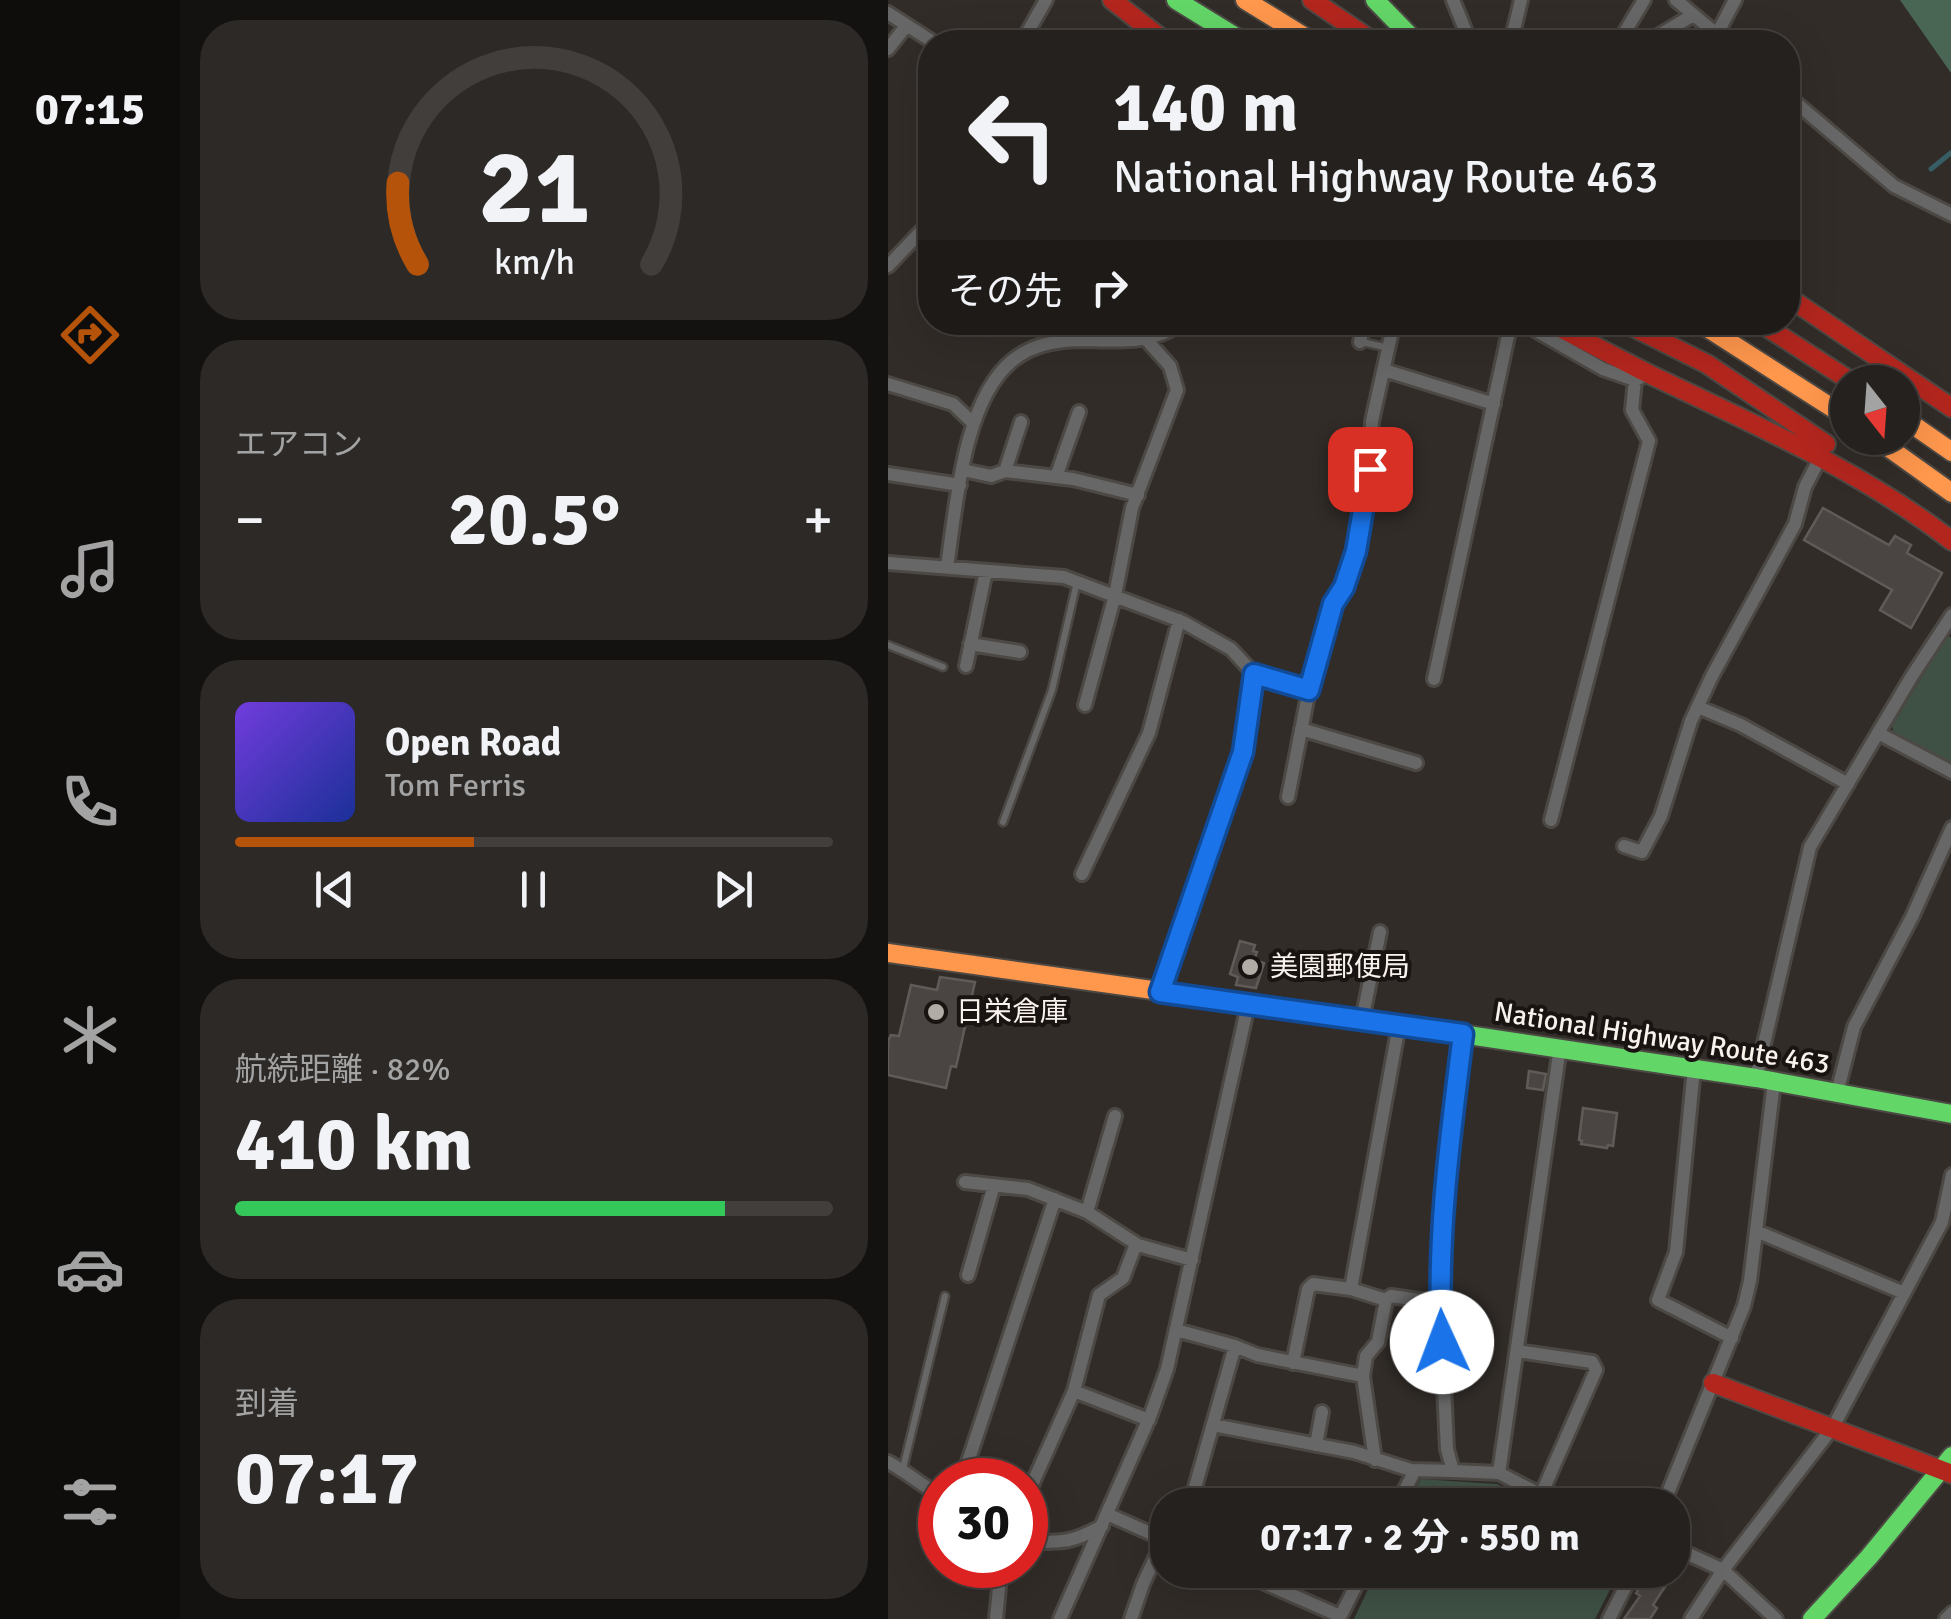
<!DOCTYPE html>
<html lang="ja">
<meta charset="utf-8">
<style>
body{margin:0;font-family:Signika,"Noto Sans JP",sans-serif;background:#2d2927;color:#f1f3f6;height:100vh;display:flex;flex-direction:column;font-size:38px;white-space:nowrap}
*{box-sizing:border-box;margin:0}
p{font-size:32px;color:#a3a3a4}
.icon{flex:none;width:55px;height:55px;fill:none;stroke:currentColor;stroke-width:2;stroke-linecap:round;stroke-linejoin:round}
.map{position:relative;flex:1;overflow:hidden}
.panel{display:flex;flex-direction:column;gap:20px;padding:20px;background:#141210;width:708px}
.panel>*{flex:none}
.hud{position:absolute;left:30px;top:30px;width:882px;height:305px;border-radius:40px;box-shadow:0 10px 40px #0002,0 0 0 2px #423e3c;background:#25211e;color:#f1f3f6;overflow:hidden}
.needle{width:65px;rotate:163deg}
.tools{position:absolute;left:942px;top:365px;display:grid;gap:20px}
.tools a{display:grid;place-items:center;width:90px;height:90px;border-radius:50%;background:#25211e;box-shadow:0 10px 40px #0002,0 0 0 2px #423e3c;font-size:50px}
.speed{position:absolute;left:30px;top:1458px;display:flex;gap:20px;font-size:50px;font-weight:700;text-align:center}
.speed>*{display:grid;place-content:center;width:130px;height:130px;border-radius:50%;background:#25211e;box-shadow:0 10px 40px #0002,0 0 0 2px #423e3c;line-height:1}
.speed .limit{border:15px solid #d22;background:#fff;color:#111}
.pin{position:absolute;display:grid;place-items:center;width:85px;height:85px;color:#fff;margin:-42px;border-radius:20px;box-shadow:0 5px 15px #0006}
.me{position:absolute;width:110px;margin:-55px;rotate:358deg;stroke-linejoin:round;filter:drop-shadow(0 0 8px #0008)}
.turn{display:flex;align-items:center;gap:35px;height:210px;padding:0 30px;font-size:45px}
.turn .icon{width:130px;height:130px;stroke-width:2.5}
.turn b{display:block;font-size:70px;line-height:85px}
.then{display:flex;align-items:center;height:95px;padding:0 30px;background:#0003;gap:20px;font-size:38px}
.big{font-size:75px;font-weight:700;line-height:1.1}
.panel .tile{flex:1;display:flex;flex-direction:column;justify-content:center;gap:15px;min-width:0;padding:0 35px;border-radius:40px;background:#2d2927}
.panel .dial{align-items:center;gap:0}
.dial svg{height:260px;overflow:visible;fill:none;stroke:#423e3c;stroke-width:7;stroke-linecap:round;text-anchor:middle}
.dial text{fill:#f1f3f6;stroke:none}
.song{display:flex;align-items:center;gap:30px}
.cover{width:120px;height:120px;border-radius:15px;background:linear-gradient(135deg,hsl(260 70% 55%),hsl(230 70% 35%))}
.played{height:10px;border-radius:5px;background:linear-gradient(90deg,#b45309 40%,#423e3c 40%)}
.keys{display:flex;justify-content:space-around;direction:ltr}
.heat{display:flex;justify-content:space-between;align-items:center;font-size:55px;direction:ltr}
.charge{height:15px;border-radius:8px;background:linear-gradient(90deg,#34c759 82%,#423e3c 0)}
.trip{position:absolute;left:262px;top:1488px;width:540px;height:100px;border-radius:40px;background:#25211e;box-shadow:0 10px 40px #0002,0 0 0 2px #423e3c;font-weight:700;line-height:100px;text-align:center}
main{display:flex;flex:1;min-height:0}
.dock{display:flex;flex-direction:column;width:180px;justify-content:space-around;align-items:center;background:#0f0d0c;color:#a3a3a4}
.dock .icon{width:70px;height:70px}
.dock .selected{color:#b45309}
.dock b{font-size:45px;color:#f1f3f6}
.map>svg:first-child{display:block}
</style>
<main>
<nav class="dock">
<b>07:15</b>
<svg class="icon selected" aria-label="directions" viewBox="0 0 24 24"><path d="M12 3l9 9-9 9-9-9zM9 14v-3h6M13 9l2 2-2 2"/></svg>
<svg class="icon" aria-label="music" viewBox="0 0 24 24"><path d="M9 18V5l10-2v13"/><circle cx="6" cy="18" r="3"/><circle cx="16" cy="16" r="3"/></svg>
<svg class="icon" aria-label="phone" viewBox="0 0 24 24"><path d="M5 4h4l2 5-3 2q2 4 5 5l2-3 5 2v4C11 20 4 13 5 4z"/></svg>
<svg class="icon" aria-label="climate" viewBox="0 0 24 24"><path d="M12 3v18M4 7l16 10M4 17L20 7"/></svg>
<svg class="icon" aria-label="car" viewBox="0 0 24 24"><path d="M5 17H2v-5l4-1 3-4h7l3 4 3 1v5h-3M9 17h6M6 11h13"/><circle cx="7" cy="17" r="2"/><circle cx="17" cy="17" r="2"/></svg>
<svg class="icon" aria-label="filters" viewBox="0 0 24 24"><path d="M4 7h16M4 17h16"/><circle cx="9" cy="7" r="2"/><circle cx="15" cy="17" r="2"/></svg>
</nav>
<section class="panel">
<div class="tile dial"><svg viewBox="0 0 100 80">
<path d="M14 69A42 42 0 1 1 86 69"/>
<path d="M14 69A42 42 0 0 1 8 44" stroke="#b45309"/>
<text x="50" y="56" font-size="32" font-weight="700">21</text>
<text x="50" y="72" font-size="11">km/h</text>
</svg></div>
<div class="tile"><p>エアコン</p>
<div class="heat"><a>−</a><b class="big">20.5°</b><a>+</a></div>
</div>
<div class="tile">
<div class="song"><i class="cover"></i><div><b>Open Road</b><p>Tom Ferris</p></div></div>
<div class="played"></div>
<div class="keys"><svg class="icon" aria-label="previous" viewBox="0 0 24 24"><path d="M18 5L8 12l10 7zM5 5v14"/></svg><svg class="icon" aria-label="pause" viewBox="0 0 24 24"><path d="M8 5v14M16 5v14"/></svg><svg class="icon" aria-label="next" viewBox="0 0 24 24"><path d="M6 5l10 7-10 7zM19 5v14"/></svg></div>
</div>
<div class="tile"><p>航続距離 · 82%</p><b class="big">410 km</b><div class="charge"></div></div>
<div class="tile"><p>到着</p><b class="big">07:17</b></div>
</section>
<div class="map">
<svg width="1064" height="1619" viewBox="0 0 1064 1619">
<rect width="100%" height="100%" fill="#312c28"/>
<path fill="#3f5145" d="M1059 636 1064 638 1063 764 1006 734 1004 726Z
M533 1479 609 1484 650 1505H520Z
M489 1570H732L707 1619H466Z"/>
<path fill="#496655" d="M1012 0H1063V73Z"/>
<g fill="none" stroke-linecap="round" stroke-linejoin="round">
<path stroke="#375e65" stroke-width="5" d="M1043 169 1064 152"/>
</g>
<path fill="#4a4542" stroke="#605b58" stroke-width="2.5" d="M935 508 1001 545 1007 536 1023 545 1019 553 1054 573 1023 628 992 610 1004 590 916 540Z
M352 941 367 945 365 951 369 952 366 960 376 963 368 988 348 985 350 977 342 974Z
M52 977 87 982 68 1067 63 1066 58 1088 0 1075V1041L3 1035 11 1036 23 985 49 990Z
M641 1071 658 1074 655 1090 639 1088Z
M695 1108 729 1113 725 1146 720 1145 719 1148 693 1144 694 1141 691 1140Z
M763 1570H788L765 1605 769 1608 762 1619H736L752 1596 748 1593Z"/>
<g fill="none" stroke-linecap="round" stroke-linejoin="round">
<defs>
<path id="lane" d="M474 342 501 348
M0 645 55 667
M115 822 164 690 189 582
M15 1468 57 1296
M424 1503 427 1505"/>
<path id="street" d="M565 0 582 42
M788 0 838 42
M0 13 45 42
M829 34 847 0
M134 42 158 0
M623 42 633 0
M731 42 756 0
M760 42 805 15
M0 49 18 26
M900 96 1006 186 1064 215
M0 266 42 222
M398 322 402 324V322
M633 322 715 369 747 380 752 378
M472 342 476 322
M496 370 606 404
M0 384 65 404 85 423
M75 470 103 476 117 471 185 479 250 495
M117 471 133 422
M0 474 72 485
M168 477 191 412
M0 563 176 577 295 622 343 649 366 674 355 752 272 992
M59 567C68 507 75 400 125 360 146 343 173 340 198 340 230 341 267 344 294 322
M82 644 132 652
M78 666 98 571
M366 674 421 690
M546 679 623 322
M197 705 227 595 244 508 289 390 282 366 256 337 250 322
M810 707 853 725 960 784
M413 729 528 763
M990 733 1064 772
M400 797 421 690 445 604 455 587 467 551 477 508 482 469 484 421 506 322
M663 820 761 441 744 410 747 380
M736 846 754 852 773 816 803 721 824 676 907 524 917 487 933 456
M194 874 261 733 291 620
M474 1020 492 932
M575 1034 554 1209 555 1243 552 1303 559 1449 565 1471 611 1473 673 1505
M806 1068 788 1252 770 1300 844 1338
M868 1078 922 847 1024 676 1064 615
M949 1093 966 1027 1024 917 1064 828
M77 1182 140 1189 199 1212 250 1245 304 1260
M199 1212 227 1116
M868 1231 1016 1293
M80 1275 106 1185
M463 1289 511 1025
M288 1330 347 1346 369 1355 475 1376
M629 1351 704 1362 708 1370 653 1495
M405 1363 420 1289 425 1284 463 1289 498 1300
M186 1391 261 1420
M325 1425 466 1452 523 1470 524 1476 509 1505
M428 1445 434 1412
M487 1460 475 1376 478 1356 490 1342 498 1300 503 1296 552 1303
M0 1462C19 1472 34 1486 52 1495
M523 1470 565 1471
M611 1473 672 1047
M74 1480 167 1199
M138 1498 186 1391 211 1295 235 1278 248 1244
M302 1505 347 1346
M775 1505 856 1306 862 1281 886 1082
M219 1514 280 1541
M138 1542C173 1542 182 1544 214 1526
M785 1547 835 1570 888 1619
M347 1570 452 1616
M108 1619 111 1588 110 1565
M172 1619 263 1414 279 1369 360 1005
M243 1619 255 1584 276 1539
M451 1619 476 1570
M721 1619 746 1570
M803 1619 835 1570 945 1427 1054 1222 1064 1175
M1058 1619 1064 1613"/>
<path id="fast" d="M288 0 356 42
M487 0 528 42
M493 1022 868 1078 1064 1114
M924 1619 981 1557 1064 1456"/>
<path id="slow" d="M357 0 425 42
M810 322 960 418
M1015 418 1064 452
M987 438 1064 493
M0 953 493 1022"/>
<path id="jam" d="M224 0 278 42
M424 0 486 42
M900 297 1064 408
M661 322C695 340 729 358 763 375 867 425 972 470 1064 541
M735 322 819 364 938 444
M871 322 964 382
M825 1383 1064 1474"/>
</defs>
<use href="#lane" stroke="#4c4844" stroke-width="11"/>
<use href="#street" stroke="#4c4844" stroke-width="18"/>
<use href="#fast" stroke="#4c4844" stroke-width="22"/>
<use href="#slow" stroke="#4c4844" stroke-width="22"/>
<use href="#jam" stroke="#4c4844" stroke-width="22"/>
<use href="#lane" stroke="#686768" stroke-width="6"/>
<use href="#street" stroke="#686768" stroke-width="12"/>
<use href="#fast" stroke="#63d668" stroke-width="18"/>
<use href="#slow" stroke="#ff974d" stroke-width="18"/>
<use href="#jam" stroke="#b3261e" stroke-width="18"/>
</g>
<g fill="none" stroke-linecap="round" stroke-linejoin="round">
<defs>
<path id="route" d="M482 469 468 551 456 587 445 604 421 690 366 674 355 752 272 992 575 1034C562 1137 548 1239 554 1342"/>
</defs>
<use href="#route" stroke="#114b97" stroke-width="25"/>
<use href="#route" stroke="#1a73e8" stroke-width="18"/>
</g>
<g fill="#b2aca7" stroke="#191412" stroke-width="4">
<circle cx="362" cy="967" r="10"/>
<circle cx="48" cy="1012" r="10"/>
</g>
<g text-anchor="middle" dominant-baseline="central" stroke-width="8" stroke-linejoin="round" paint-order="stroke">
<g font-size="28" fill="#f8f1ec" stroke="#191412" text-anchor="start">
<text x="382" y="967">美園郵便局</text>
<text x="68" y="1012">日栄倉庫</text>
</g>
<g font-size="28" fill="#f8f1ec" stroke="#191412">
<text transform="translate(774 1038) rotate(9)">National Highway Route 463</text>
</g>
</g>
</svg>
<div class="tools">
<a><svg class="needle" viewBox="-14 -14 28 28"><path d="M0-13l5 13h-10z" fill="#e53935"/><path d="M0 13l5-13h-10z" fill="#a3a3a4"/></svg></a>
</div>
<div class="speed"><div class="limit">30</div></div>
<div class="pin" style="left:482px;top:469px;background:#d93025"><svg class="icon" aria-label="arrive" viewBox="0 0 24 24"><path d="M6 21V4h12l-3 4 3 4H6"/></svg></div>
<svg class="me" style="left:554px;top:1342px" viewBox="-20 -20 40 40"><circle r="19" fill="#fff"/><path d="M0-13L10 11 0 6-10 11z" fill="#1a73e8"/></svg>
<div class="trip">07:17 · 2 分 · 550 m</div>
<div class="hud">
<div class="turn"><svg class="icon" aria-label="left" viewBox="0 0 24 24"><path d="M17 20v-9H6M10 6l-5 5 5 5"/></svg><div><b>140 m</b>National Highway Route 463</div></div>
<div class="then">その先<svg class="icon" aria-label="right" viewBox="0 0 24 24"><path d="M7 20v-9h11M14 6l5 5-5 5"/></svg></div>
</div>
</div>
</main>
